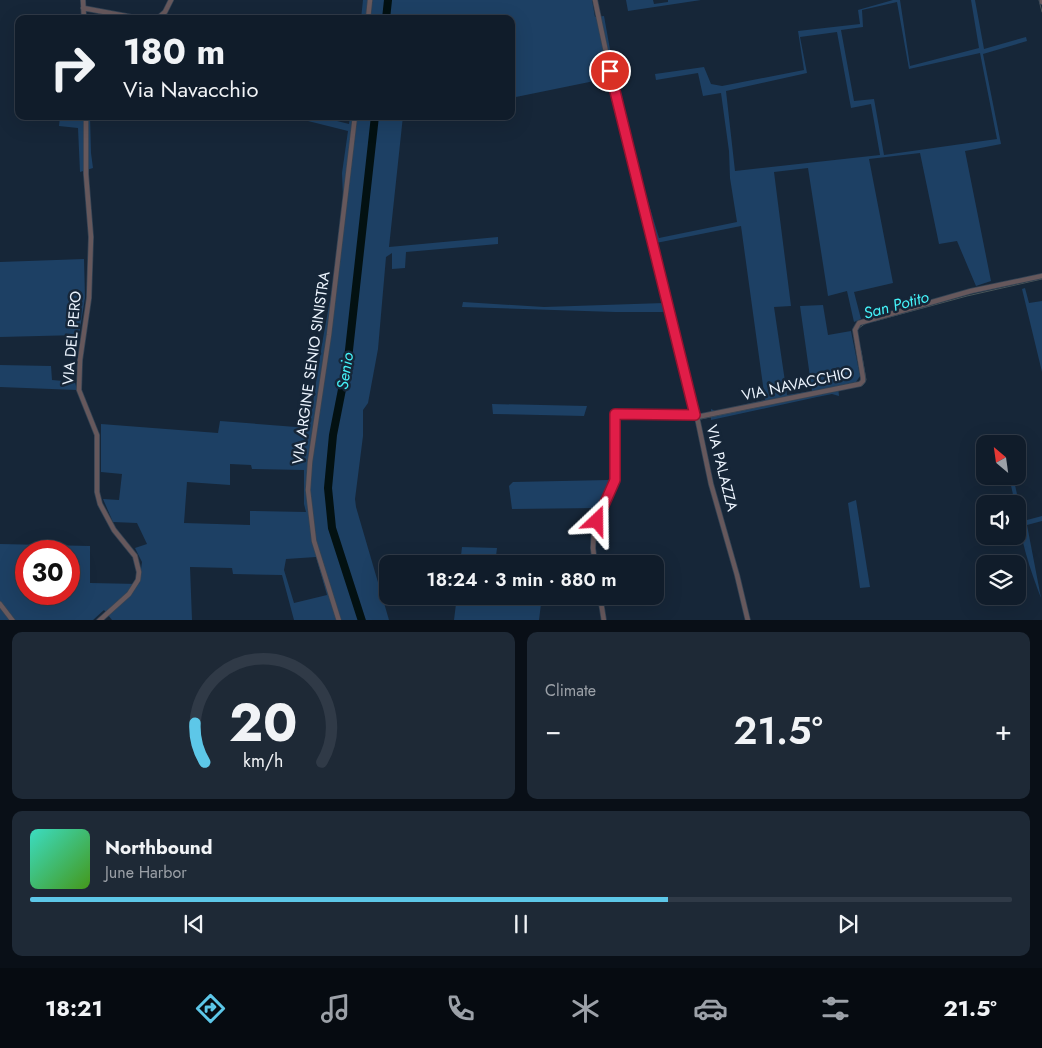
<!DOCTYPE html>
<meta charset="utf-8">
<style>
body{margin:0;font-family:Jost,sans-serif;background:#1e2936;color:#f1f3f6;height:100vh;display:flex;flex-direction:column;font-size:19px;white-space:nowrap}
*{box-sizing:border-box;margin:0}
p{font-size:16px;color:#9ca1a8}
.icon{flex:none;width:28px;height:28px;fill:none;stroke:currentColor;stroke-width:2;stroke-linecap:round;stroke-linejoin:round}
.map{position:relative;height:620px;overflow:hidden}
.panel{display:flex;flex-direction:column;gap:12px;padding:12px;background:#090f17;flex:1}
.panel>*{flex:none}
.top-card{position:absolute;left:15px;top:15px;width:500px;height:105px;border-radius:10px;box-shadow:0 5px 20px #0002,0 0 0 1px #303a47;background:#101c2a;color:#f1f3f6;overflow:hidden}
.needle{width:32px;rotate:331deg}
.fabs{position:absolute;left:976px;top:435px;display:grid;gap:10px}
.fabs a{display:grid;place-items:center;width:50px;height:50px;border-radius:10px;background:#101c2a;box-shadow:0 5px 20px #0002,0 0 0 1px #303a47;font-size:25px}
.speed{position:absolute;left:15px;top:540px;display:flex;gap:10px;font-size:25px;font-weight:700;text-align:center}
.speed>*{display:grid;place-content:center;width:65px;height:65px;border-radius:50%;background:#101c2a;box-shadow:0 5px 20px #0002,0 0 0 1px #303a47;line-height:1}
.speed .limit{border:8px solid #d22;background:#fff;color:#111}
.pin{position:absolute;display:grid;place-items:center;width:42px;height:42px;color:#fff;margin:-21px;border:2px solid #fff;border-radius:50%;box-shadow:0 1px 5px #0007}
.me{position:absolute;width:55px;margin:-28px;rotate:23deg;stroke-linejoin:round;filter:drop-shadow(0 0 4px #0008)}
.turn{display:flex;align-items:center;gap:18px;height:105px;padding:0 25px;font-size:22px}
.turn .icon{width:65px;height:65px;stroke-width:2.5}
.turn b{display:block;font-size:35px;line-height:42px}
.big{font-size:38px;font-weight:600;line-height:1.1}
.panel .card{flex:1;display:flex;flex-direction:column;justify-content:center;gap:8px;min-width:0;padding:0 18px;border-radius:10px;background:#1e2936}
.panel .dial{align-items:center;gap:0}
.dial svg{height:130px;overflow:visible;fill:none;stroke:#303a47;stroke-width:7;stroke-linecap:round;text-anchor:middle}
.dial text{fill:#f1f3f6;stroke:none}
.song{display:flex;align-items:center;gap:15px}
.cover{width:60px;height:60px;border-radius:8px;background:linear-gradient(135deg,hsl(170 70% 55%),hsl(100 70% 35%))}
.played{height:5px;border-radius:2px;background:linear-gradient(90deg,#5dc7e8 65%,#303a47 65%)}
.keys{display:flex;justify-content:space-around;direction:ltr}
.heat{display:flex;justify-content:space-between;align-items:center;font-size:28px;direction:ltr}
.panel .tiles{flex:1;display:grid;gap:12px;grid-template-columns:1fr 1fr}
.card:last-child{grid-column:span 2}
.trip{position:absolute;left:379px;top:555px;width:285px;height:50px;border-radius:10px;background:#101c2a;box-shadow:0 5px 20px #0002,0 0 0 1px #303a47;font-weight:600;line-height:50px;text-align:center}
.menu{display:flex;height:80px;justify-content:space-around;align-items:center;background:#060b11;color:#9ca1a8}
.menu .icon{width:35px;height:35px}
.menu .active{color:#5dc7e8}
.menu b{font-size:22px;color:#f1f3f6}
.map>svg:first-child{display:block}
</style>
<div class="map">
<svg width="1042" height="621" viewBox="0 0 1042 621">
<rect width="100%" height="100%" fill="#162638"/>
<path fill="#1d4064" fill-rule="evenodd" d="M363 0H592L595 17 604 16 611 55 604 57 609 78 511 98V19H361Z
M626 0H653L654 4 668 2V0H701L628 11Z
M893 0H900L910 66 979 48 971 0H975L984 49 1026 37 1027 41 983 54 1001 144 965 151 991 281 976 286 957 241 939 244 920 153 869 159 893 283 854 292 861 319 854 322 847 291 828 296 808 168 774 172 791 306 774 307 787 395 812 391 800 306 823 305 828 335 851 331 860 376 856 382 838 386 839 396 832 394 817 397 711 420V409L715 411 765 400 741 226 656 243 672 310 662 312H615L462 307 463 302 544 307 664 303 636 200 647 198 659 238 737 222 730 178 729 151 721 93 703 96 698 73 656 80 655 74 704 67 711 84 722 86 804 70 798 31 860 24 858 10ZM897 2 909 69 980 53 997 139 884 155 874 99 854 101 841 30 863 27 862 10ZM837 32 851 108 871 104 880 155 735 171 726 91 807 73 800 37Z
M60 116H90L91 153 93 168 80 172 78 128 59 126Z
M288 116H317L349 124 350 116H403L389 247 498 237V244L406 252 405 268 392 269V253L386 257 378 349 368 403 363 410V436L355 499 356 507 389 620H294L282 575 233 574 232 568 190 567 192 620H112L104 610 93 620 0 621V544L90 546V583L139 584 142 562 135 548 147 544 137 523 113 522 103 499 119 500 122 474 101 472V424L218 433 220 421 309 428 322 344 344 223 342 173 348 131ZM230 464 251 465 252 469 304 470V504L306 512 250 511V525L184 523 187 482 230 485ZM26 551H69V594H26ZM316 557 327 595 294 603 284 570 286 559Z
M84 259 85 298 79 335 0 337V262Z
M1025 288 1029 303 1042 301V372L1022 289Z
M0 365 51 366 52 380 75 382 77 390 0 387Z
M492 404 587 406 584 416 493 414Z
M610 469 618 471 617 486 603 515V522L590 524 597 508 512 509 509 486 513 482 609 480Z
M1009 476H1013L1022 517 1027 520 1042 516V521L1027 525 1041 598C1030 569 1018 535 1018 504H1015Z
M856 500 870 587 860 588 848 503Z
M462 547 497 548 495 564H460Z
M457 596H542L539 620H454Z"/>
<g fill="none" stroke-linecap="round" stroke-linejoin="round">
<path stroke="#495558" stroke-width="1" d="M1039 0 1042 12
M875 321 967 296 1042 279
M859 328 866 323
M861 386 863 385 866 380 861 351
M701 419 825 393"/>
<path stroke="#031112" stroke-width="8" d="M386 19 388 0
M362 621 332 528 328 488 333 435 348 359 375 116"/>
<defs>
<path id="minor" d="M83 0 84 19
M595 0 610 71 697 417 711 484 737 575 748 621
M1042 0V2
M83 8 142 19
M157 19 165 12 171 0
M368 19 370 0
M86 116V174L91 237 89 298 80 360 79 390 97 435V492L100 504 114 530 135 556 139 572 138 580 129 594 99 621
M697 417 860 384 863 381V378L855 330 859 323 971 291 1042 276
M595 564 593 548 594 531 600 512 615 480V414L695 415
M600 596 604 621
M0 604 13 621
M339 621 314 541 308 490 310 462 329 335 355 116"/>
</defs>
<use href="#minor" stroke="#344354" stroke-width="6"/>
<use href="#minor" stroke="#66585c" stroke-width="4.5"/>
</g>
<g fill="none" stroke-linecap="round" stroke-linejoin="round">
<defs>
<path id="route" d="M597 521 615 480V414L695 415 610 71"/>
</defs>
<use href="#route" stroke="#92132f" stroke-width="12"/>
<use href="#route" stroke="#e11d48" stroke-width="9"/>
</g>
<g text-anchor="middle" dominant-baseline="central" stroke-width="5" stroke-linejoin="round" paint-order="stroke">
<g font-size="15" fill="#ebf3fd" stroke="#162638">
<text transform="translate(72 338) rotate(-85)">VIA DEL PERO</text>
<text transform="translate(311 368) rotate(-82)">VIA ARGINE SENIO SINISTRA</text>
<text transform="translate(797 384) rotate(-12)">VIA NAVACCHIO</text>
<text transform="translate(722 468) rotate(76)">VIA PALAZZA</text>
</g>
<g font-size="16" font-style="italic" fill="#45f4fa" stroke="#162638">
<text transform="translate(896 305) rotate(-15)">San Potito</text>
<text transform="translate(345 371) rotate(-81)">Senio</text>
</g>
</g>
</svg>
<div class="fabs">
<a><svg class="needle" viewBox="-14 -14 28 28"><path d="M0-13l5 13h-10z" fill="#e53935"/><path d="M0 13l5-13h-10z" fill="#9ca1a8"/></svg></a>
<a><svg class="icon" aria-label="sound" viewBox="0 0 24 24"><path d="M4 9h4l5-4v14l-5-4H4zM17 9q2 3 0 6"/></svg></a>
<a><svg class="icon" aria-label="layers" viewBox="0 0 24 24"><path d="M12 4l9 5-9 5-9-5zM3 14l9 5 9-5"/></svg></a>
</div>
<div class="speed"><div class="limit">30</div></div>
<div class="pin" style="left:610px;top:71px;background:#d93025"><svg class="icon" aria-label="arrive" viewBox="0 0 24 24"><path d="M6 21V4h12l-3 4 3 4H6"/></svg></div>
<svg class="me" style="left:597px;top:521px" viewBox="-20 -20 40 40"><path d="M0-17L14 15 0 8-14 15z" fill="#e11d48" stroke="#fff" stroke-width="4"/></svg>
<div class="trip">18:24 · 3 min · 880 m</div>
<div class="top-card">
<div class="turn"><svg class="icon" aria-label="right" viewBox="0 0 24 24"><path d="M7 20v-9h11M14 6l5 5-5 5"/></svg><div><b>180 m</b>Via Navacchio</div></div>
</div>
</div>
<section class="panel">
<div class="tiles">
<div class="card dial"><svg viewBox="0 0 100 80">
<path d="M14 69A42 42 0 1 1 86 69"/>
<path d="M14 69A42 42 0 0 1 8 45" stroke="#5dc7e8"/>
<text x="50" y="56" font-size="32" font-weight="700">20</text>
<text x="50" y="72" font-size="11">km/h</text>
</svg></div>
<div class="card"><p>Climate</p>
<div class="heat"><a>−</a><b class="big">21.5°</b><a>+</a></div>
</div>
<div class="card">
<div class="song"><i class="cover"></i><div><b>Northbound</b><p>June Harbor</p></div></div>
<div class="played"></div>
<div class="keys"><svg class="icon" aria-label="previous" viewBox="0 0 24 24"><path d="M18 5L8 12l10 7zM5 5v14"/></svg><svg class="icon" aria-label="pause" viewBox="0 0 24 24"><path d="M8 5v14M16 5v14"/></svg><svg class="icon" aria-label="next" viewBox="0 0 24 24"><path d="M6 5l10 7-10 7zM19 5v14"/></svg></div>
</div>
</div>
</section>
<nav class="menu">
<b>18:21</b>
<svg class="icon active" aria-label="directions" viewBox="0 0 24 24"><path d="M12 3l9 9-9 9-9-9zM9 14v-3h6M13 9l2 2-2 2"/></svg>
<svg class="icon" aria-label="music" viewBox="0 0 24 24"><path d="M9 18V5l10-2v13"/><circle cx="6" cy="18" r="3"/><circle cx="16" cy="16" r="3"/></svg>
<svg class="icon" aria-label="phone" viewBox="0 0 24 24"><path d="M5 4h4l2 5-3 2q2 4 5 5l2-3 5 2v4C11 20 4 13 5 4z"/></svg>
<svg class="icon" aria-label="climate" viewBox="0 0 24 24"><path d="M12 3v18M4 7l16 10M4 17L20 7"/></svg>
<svg class="icon" aria-label="car" viewBox="0 0 24 24"><path d="M5 17H2v-5l4-1 3-4h7l3 4 3 1v5h-3M9 17h6M6 11h13"/><circle cx="7" cy="17" r="2"/><circle cx="17" cy="17" r="2"/></svg>
<svg class="icon" aria-label="filters" viewBox="0 0 24 24"><path d="M4 7h16M4 17h16"/><circle cx="9" cy="7" r="2"/><circle cx="15" cy="17" r="2"/></svg>
<b>21.5°</b>
</nav>
